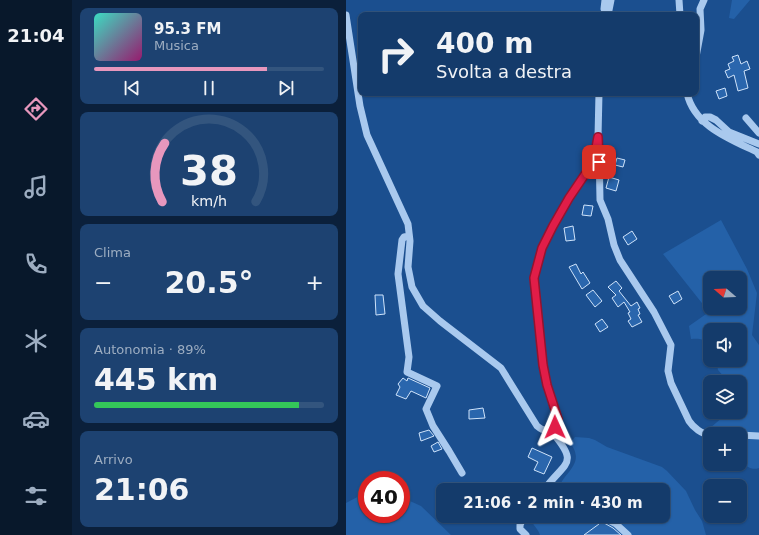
<!DOCTYPE html>
<html lang="it">
<meta charset="utf-8">
<style>
body{margin:0;font-family:"DejaVu Sans",sans-serif;background:#1d4271;color:#f1f3f6;height:100vh;display:flex;flex-direction:column;font-size:15px;white-space:nowrap}
*{box-sizing:border-box;margin:0}
p{font-size:13px;color:#9dadc1}
.icon{flex:none;width:22px;height:22px;fill:none;stroke:currentColor;stroke-width:2;stroke-linecap:round;stroke-linejoin:round}
.map{position:relative;flex:1;overflow:hidden}
.drawer{display:flex;flex-direction:column;gap:8px;padding:8px;background:#0b203b;width:274px}
.drawer>*{flex:none}
.hud{position:absolute;left:12px;top:12px;width:341px;height:84px;border-radius:8px;box-shadow:0 1px 3px #0004,0 0 0 1px #33557e;background:#143b6b;color:#f1f3f6;overflow:hidden}
.needle{width:26px;rotate:289deg}
.controls{position:absolute;left:357px;top:271px;display:grid;gap:8px}
.controls a{display:grid;place-items:center;width:44px;height:44px;border-radius:8px;background:#143b6b;box-shadow:0 1px 3px #0004,0 0 0 1px #33557e;font-size:20px}
.speed{position:absolute;left:12px;top:471px;display:flex;gap:8px;font-size:20px;font-weight:700;text-align:center}
.speed>*{display:grid;place-content:center;width:52px;height:52px;border-radius:50%;background:#143b6b;box-shadow:0 1px 3px #0004,0 0 0 1px #33557e;line-height:1}
.speed .limit{border:6px solid #d22;background:#fff;color:#111}
.pin{position:absolute;display:grid;place-items:center;width:34px;height:34px;color:#fff;margin:-17px;border-radius:8px;box-shadow:0 2px 6px #0006}
.me{position:absolute;width:44px;margin:-22px;rotate:359deg;stroke-linejoin:round;filter:drop-shadow(0 0 3px #0008)}
.turn{display:flex;align-items:center;gap:14px;height:84px;padding:0 12px;font-size:18px}
.turn .icon{width:52px;height:52px;stroke-width:2.5}
.turn b{display:block;font-size:28px;line-height:34px}
.big{font-size:30px;font-weight:700;line-height:1.1}
.drawer .widget{flex:1;display:flex;flex-direction:column;justify-content:center;gap:6px;min-width:0;padding:0 14px;border-radius:8px;background:#1d4271}
.drawer .dial{align-items:center;gap:0}
.dial svg{height:104px;overflow:visible;fill:none;stroke:#33557e;stroke-width:7;stroke-linecap:round;text-anchor:middle}
.dial text{fill:#f1f3f6;stroke:none}
.song{display:flex;align-items:center;gap:12px}
.cover{width:48px;height:48px;border-radius:6px;background:linear-gradient(135deg,hsl(170 70% 55%),hsl(320 70% 35%))}
.played{height:4px;border-radius:2px;background:linear-gradient(90deg,#e797bd 75%,#33557e 75%)}
.keys{display:flex;justify-content:space-around;direction:ltr}
.heat{display:flex;justify-content:space-between;align-items:center;font-size:22px;direction:ltr}
.charge{height:6px;border-radius:3px;background:linear-gradient(90deg,#34c759 89%,#33557e 0)}
.trip{position:absolute;left:90px;top:483px;width:234px;height:40px;border-radius:8px;background:#143b6b;box-shadow:0 1px 3px #0004,0 0 0 1px #33557e;font-weight:700;line-height:40px;text-align:center}
main{display:flex;flex:1;min-height:0}
.menu{display:flex;flex-direction:column;width:72px;justify-content:space-around;align-items:center;background:#08182b;color:#9dadc1}
.menu .icon{width:28px;height:28px}
.menu .selected{color:#e797bd}
.menu b{font-size:18px;color:#f1f3f6}
.map>svg:first-child{display:block}
</style>
<main>
<nav class="menu">
<b>21:04</b>
<svg class="icon selected" aria-label="directions" viewBox="0 0 24 24"><path d="M12 3l9 9-9 9-9-9zM9 14v-3h6M13 9l2 2-2 2"/></svg>
<svg class="icon" aria-label="music" viewBox="0 0 24 24"><path d="M9 18V5l10-2v13"/><circle cx="6" cy="18" r="3"/><circle cx="16" cy="16" r="3"/></svg>
<svg class="icon" aria-label="phone" viewBox="0 0 24 24"><path d="M5 4h4l2 5-3 2q2 4 5 5l2-3 5 2v4C11 20 4 13 5 4z"/></svg>
<svg class="icon" aria-label="climate" viewBox="0 0 24 24"><path d="M12 3v18M4 7l16 10M4 17L20 7"/></svg>
<svg class="icon" aria-label="car" viewBox="0 0 24 24"><path d="M5 17H2v-5l4-1 3-4h7l3 4 3 1v5h-3M9 17h6M6 11h13"/><circle cx="7" cy="17" r="2"/><circle cx="17" cy="17" r="2"/></svg>
<svg class="icon" aria-label="filters" viewBox="0 0 24 24"><path d="M4 7h16M4 17h16"/><circle cx="9" cy="7" r="2"/><circle cx="15" cy="17" r="2"/></svg>
</nav>
<section class="drawer">
<div class="widget">
<div class="song"><i class="cover"></i><div><b>95.3 FM</b><p>Musica</p></div></div>
<div class="played"></div>
<div class="keys"><svg class="icon" aria-label="previous" viewBox="0 0 24 24"><path d="M18 5L8 12l10 7zM5 5v14"/></svg><svg class="icon" aria-label="pause" viewBox="0 0 24 24"><path d="M8 5v14M16 5v14"/></svg><svg class="icon" aria-label="next" viewBox="0 0 24 24"><path d="M6 5l10 7-10 7zM19 5v14"/></svg></div>
</div>
<div class="widget dial"><svg viewBox="0 0 100 80">
<path d="M14 69A42 42 0 1 1 86 69"/>
<path d="M14 69A42 42 0 0 1 16 24" stroke="#e797bd"/>
<text x="50" y="56" font-size="32" font-weight="700">38</text>
<text x="50" y="72" font-size="11">km/h</text>
</svg></div>
<div class="widget"><p>Clima</p>
<div class="heat"><a>−</a><b class="big">20.5°</b><a>+</a></div>
</div>
<div class="widget"><p>Autonomia · 89%</p><b class="big">445 km</b><div class="charge"></div></div>
<div class="widget"><p>Arrivo</p><b class="big">21:06</b></div>
</section>
<div class="map">
<svg width="413" height="535" viewBox="0 0 413 535">
<rect width="100%" height="100%" fill="#1b4f8f"/>
<path fill="#2461a8" fill-rule="evenodd" d="M386 0H404L388 19 383 18Z
M375 220 401 269 411 293 406 335 413 345V468C405 471 401 465 394 463V434H370L368 430 364 428 377 417 380 412H394V382H379V378L372 370 370 360H394V330H364V346C359 339 353 338 345 339L343 326 363 312 317 254ZM364 278H394V308H364Z
M229 437 243 438 249 440 261 447 316 467 321 471 340 491 349 510 356 521 360 535H194C191 526 186 526 184 516H317V490H212C216 473 241 464 224 443Z
M21 492V514H55V497L75 506 105 535H0V503Z"/>
<path fill="#2a66ad" stroke="#cfe3fa" d="M392 55 395 64 401 61 404 69 398 71 402 88 392 91 388 75 382 78 379 71 384 69 382 64 388 61 386 57Z
M379 88 381 96 373 99 370 91Z
M271 158 279 160 277 167 269 165Z
M263 177 273 180 270 191 260 188Z
M238 205 247 206 245 216 236 215Z
M227 226 229 240 220 241 218 228Z
M286 231 291 239 282 245 277 237Z
M230 264 235 274 237 272 244 283 236 289 223 267Z
M270 281 276 288 273 291 285 306 291 302 294 308 292 309 294 314 292 315 296 322 286 327 282 321 285 319 282 313 284 312 278 302 272 307 266 298 270 295 262 287Z
M247 290 256 301 249 307 240 295Z
M332 291 336 299 328 304 323 296Z
M29 295H37L39 314 30 315Z
M256 319 262 327 254 332 249 324Z
M57 378 61 381 62 378 84 388 80 398 65 391 60 399 50 395 54 387 52 384Z
M137 408 139 418 123 419V410Z
M83 430 88 436 75 441 73 433Z
M92 442 96 449 88 452 85 446Z
M186 448 206 457 198 474 188 470 192 462 182 457Z
M251 519 267 528 275 535H238L253 524 249 520Z"/>
<g fill="none" stroke-linecap="round" stroke-linejoin="round">
<path stroke="#a9c9ee" stroke-width="7" d="M259 0 258 9 261 15
M333 0 334 15
M0 15 14 106 21 135 62 224 64 241 62 267 66 287 77 306 94 321 155 368 191 426C200 434 210 430 212 419L201 385 197 365 188 278 196 248 207 226 223 198 244 167 247 160 252 137 253 93
M262 15 265 0
M350 57 355 30 354 9 358 0
M341 93C348 126 384 139 411 152L413 155
M400 118 413 133
M356 121 359 117H364L370 120 383 132 413 144
M253 148 254 200 262 219 268 245 274 260 308 312 325 345 322 371 325 383 343 421C347 427 356 435 364 434
M63 236 58 237 56 240 52 274 63 357 61 372 91 386 80 409 87 426 103 451 116 473
M394 435 413 436
M198 490C219 461 235 465 204 430
M178 516 174 525V529L180 535
M244 516H246
M255 516 270 524 282 535"/>
</g>
<g fill="none" stroke-linecap="round" stroke-linejoin="round">
<defs>
<path id="route" d="M209 427 212 419 201 385 197 365 188 278 196 248 207 226 223 198 244 167 249 153 252 137 253 162"/>
</defs>
<use href="#route" stroke="#92132f" stroke-width="10"/>
<use href="#route" stroke="#e11d48" stroke-width="7"/>
</g>
</svg>
<div class="controls">
<a><svg class="needle" viewBox="-14 -14 28 28"><path d="M0-13l5 13h-10z" fill="#e53935"/><path d="M0 13l5-13h-10z" fill="#9dadc1"/></svg></a>
<a><svg class="icon" aria-label="sound" viewBox="0 0 24 24"><path d="M4 9h4l5-4v14l-5-4H4zM17 9q2 3 0 6"/></svg></a>
<a><svg class="icon" aria-label="layers" viewBox="0 0 24 24"><path d="M12 4l9 5-9 5-9-5zM3 14l9 5 9-5"/></svg></a>
<a>+</a>
<a>−</a>
</div>
<div class="speed"><div class="limit">40</div></div>
<div class="pin" style="left:253px;top:162px;background:#d93025"><svg class="icon" aria-label="arrive" viewBox="0 0 24 24"><path d="M6 21V4h12l-3 4 3 4H6"/></svg></div>
<svg class="me" style="left:209px;top:427px" viewBox="-20 -20 40 40"><path d="M0-17L14 15 0 8-14 15z" fill="#e11d48" stroke="#fff" stroke-width="4"/></svg>
<div class="trip">21:06 · 2 min · 430 m</div>
<div class="hud">
<div class="turn"><svg class="icon" aria-label="right" viewBox="0 0 24 24"><path d="M7 20v-9h11M14 6l5 5-5 5"/></svg><div><b>400 m</b>Svolta a destra</div></div>
</div>
</div>
</main>
